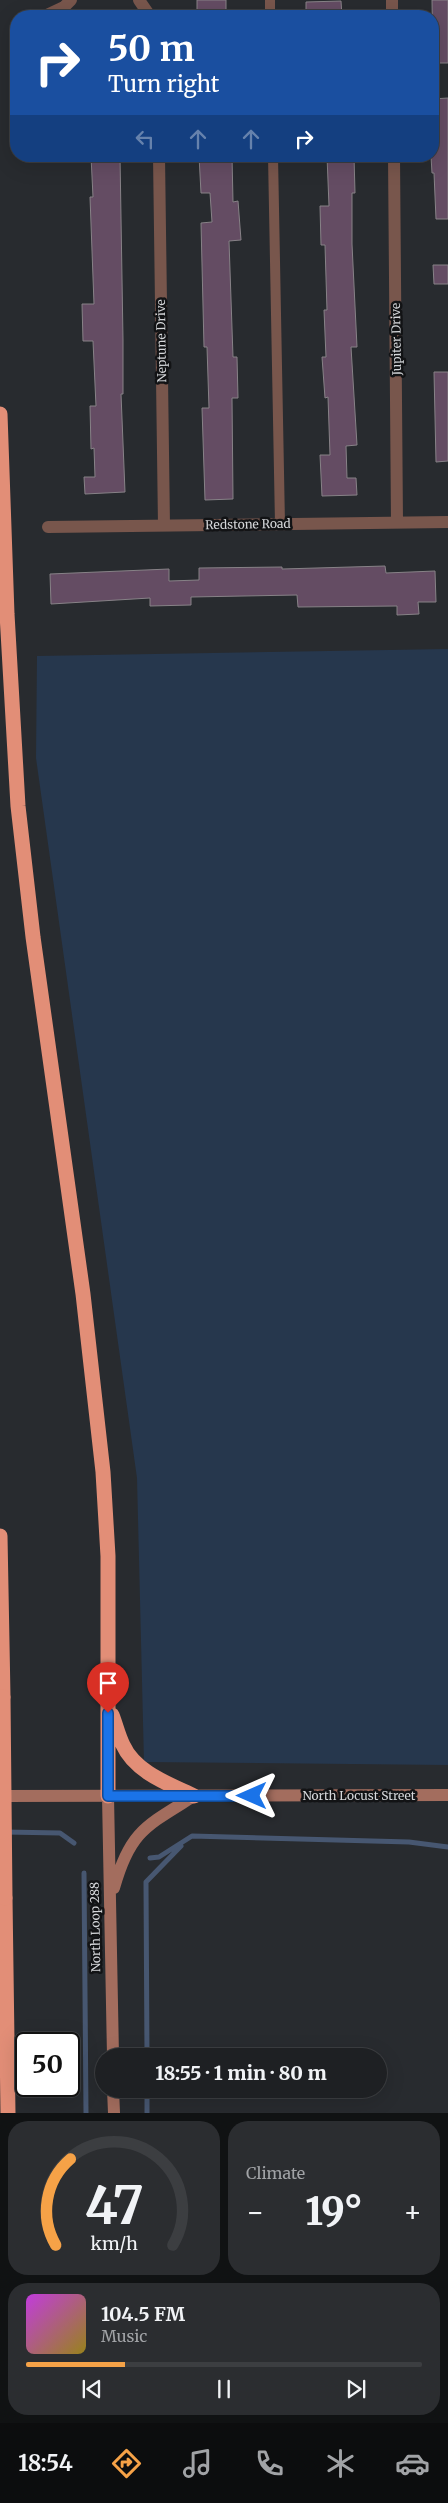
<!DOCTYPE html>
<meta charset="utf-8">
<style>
body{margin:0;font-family:Merriweather,serif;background:#2b2d30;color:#f1f3f6;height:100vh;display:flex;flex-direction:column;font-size:19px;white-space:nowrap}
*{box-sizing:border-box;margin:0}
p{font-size:16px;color:#a1a3a6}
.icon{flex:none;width:28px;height:28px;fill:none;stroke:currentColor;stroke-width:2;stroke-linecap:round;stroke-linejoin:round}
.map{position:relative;height:2113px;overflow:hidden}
.details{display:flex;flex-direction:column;gap:8px;padding:8px;background:#101213;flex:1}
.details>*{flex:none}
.top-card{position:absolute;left:10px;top:10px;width:429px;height:152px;border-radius:20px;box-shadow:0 5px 20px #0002,0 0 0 1px #3c3e41;background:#1a4fa0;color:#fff;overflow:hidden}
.speed{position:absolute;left:15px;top:2032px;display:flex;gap:10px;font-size:25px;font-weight:700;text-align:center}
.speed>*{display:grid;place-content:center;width:65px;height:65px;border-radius:50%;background:#1e2023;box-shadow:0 5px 20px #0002,0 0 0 1px #3c3e41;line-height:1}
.speed .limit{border:2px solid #111;border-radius:8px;background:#fff;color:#111}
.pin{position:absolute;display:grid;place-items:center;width:42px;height:42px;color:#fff;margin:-51px -21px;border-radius:50% 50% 50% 0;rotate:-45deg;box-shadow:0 0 5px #0007}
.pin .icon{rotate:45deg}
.me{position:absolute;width:55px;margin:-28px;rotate:270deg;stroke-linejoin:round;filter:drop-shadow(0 0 4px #0008)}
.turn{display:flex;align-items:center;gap:18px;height:105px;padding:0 15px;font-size:22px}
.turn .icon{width:65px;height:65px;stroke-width:2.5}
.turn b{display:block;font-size:35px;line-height:42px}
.lanes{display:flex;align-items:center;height:48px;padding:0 15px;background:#0003;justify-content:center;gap:25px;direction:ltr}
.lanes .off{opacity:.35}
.big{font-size:38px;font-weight:800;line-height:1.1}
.details .widget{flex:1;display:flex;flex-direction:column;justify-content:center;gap:8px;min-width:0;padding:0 18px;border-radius:20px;background:#2b2d30}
.details .dial{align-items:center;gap:0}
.dial svg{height:130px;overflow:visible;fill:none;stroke:#3c3e41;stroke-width:7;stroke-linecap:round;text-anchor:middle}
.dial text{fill:#f1f3f6;stroke:none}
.song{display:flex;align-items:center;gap:15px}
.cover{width:60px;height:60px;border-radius:8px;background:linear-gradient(135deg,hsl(290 70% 55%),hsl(50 70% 35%))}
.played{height:5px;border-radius:2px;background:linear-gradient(90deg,#f6a247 25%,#3c3e41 25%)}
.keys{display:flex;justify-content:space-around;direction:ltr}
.heat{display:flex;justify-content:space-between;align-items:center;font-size:28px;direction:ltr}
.details .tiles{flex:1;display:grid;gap:8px;grid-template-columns:1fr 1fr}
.widget:last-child{grid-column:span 2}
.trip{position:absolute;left:95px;top:2048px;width:292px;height:50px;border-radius:25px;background:#1e2023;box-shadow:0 5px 20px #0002,0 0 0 1px #3c3e41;font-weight:800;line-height:50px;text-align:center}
.tabs{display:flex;height:80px;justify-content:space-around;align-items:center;background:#0c0d0e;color:#a1a3a6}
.tabs .icon{width:35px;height:35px}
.tabs .active{color:#f6a247}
.tabs b{font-size:22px;color:#f1f3f6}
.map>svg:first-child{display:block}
</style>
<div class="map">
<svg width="448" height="2113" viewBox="0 0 448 2113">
<rect width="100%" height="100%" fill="#282b2f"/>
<path fill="#26374d" d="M448 649V1765L144 1762 137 1478 36 758 37 656Z"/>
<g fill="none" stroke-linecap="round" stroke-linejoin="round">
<path stroke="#475771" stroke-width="5" d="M5 1832 60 1833 74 1843
M150 1858 159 1857 192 1836 409 1842 448 1847
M84 1873 86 2113
M147 2056 146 1882 181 1846
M147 2089V2113"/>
</g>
<path fill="#644c63" stroke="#878287" d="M197 0H226V16H197Z
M432 0H448V63H433Z
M341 1 342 16H306V2Z
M448 98V219H436L434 173H432L431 156 432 99Z
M91 156H120L123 340V394H121L125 492 85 494 84 477H95L94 448 91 449 90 406H96L93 341H83L82 304H94L90 197H93Z
M199 156H232L233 202 238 201 241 240 229 241 233 357H237L238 398H232L233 499 205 500 202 408H209L207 347H204L201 223 212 222 210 193H201Z
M327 156H354L355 193H352V244L357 347H351L357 445 346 446 347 478H356L357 495 322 496 320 455H330L328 397 325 398 322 357H326L324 310H327L325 245H321L320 206H329Z
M433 265H448V284H434Z
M434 372H448V461L436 462Z
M385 566 386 573 435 571 436 602H418L419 614 397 615V606L298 607 297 595 191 597V605L150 606V598L51 604 50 574 169 569V581L199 580V568L282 567V569Z"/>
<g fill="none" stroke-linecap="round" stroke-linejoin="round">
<path stroke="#78564c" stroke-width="10" d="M270 0V16
M273 156 280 524"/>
<path stroke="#78564c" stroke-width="12" d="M139 0 150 16
M392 0V16
M47 15 64 7 71 0
M159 156 164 526
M394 156 397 522
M48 527 448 522"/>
<path stroke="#a36d5e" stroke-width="12" d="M0 1796 448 1795
M108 1796 113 2056
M114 1888C130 1831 146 1826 194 1796
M113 2089 114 2113"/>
<path stroke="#e28e77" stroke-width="15" d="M0 414 7 614 18 806 33 937 83 1294 103 1472 108 1556V1796
M0 1536 3 1697
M112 1715C116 1725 118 1735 123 1745 135 1772 169 1784 194 1796
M5 1898 8 2113"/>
<path stroke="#e28e77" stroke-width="15" d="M3 1697 5 1898"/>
</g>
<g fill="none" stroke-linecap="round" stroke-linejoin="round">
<defs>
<path id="route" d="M108 1713V1796H252"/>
</defs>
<use href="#route" stroke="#114b97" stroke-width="12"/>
<use href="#route" stroke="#1a73e8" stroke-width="9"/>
</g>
<g text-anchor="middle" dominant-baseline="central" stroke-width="5" stroke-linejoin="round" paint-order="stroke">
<g font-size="12" fill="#d5d7da" stroke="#121315">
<text transform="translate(396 339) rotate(-91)">Jupiter Drive</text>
<text transform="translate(161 341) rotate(-91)">Neptune Drive</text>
<text transform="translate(248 524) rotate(-1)">Redstone Road</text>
<text x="359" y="1795">North Locust Street</text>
<text transform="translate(95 1927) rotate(-91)">North Loop 288</text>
</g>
</g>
</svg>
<div class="speed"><div class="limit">50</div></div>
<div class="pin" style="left:108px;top:1713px;background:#d93025"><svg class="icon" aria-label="arrive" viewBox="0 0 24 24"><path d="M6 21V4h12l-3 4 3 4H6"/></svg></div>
<svg class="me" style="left:252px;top:1796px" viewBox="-20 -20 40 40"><path d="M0-17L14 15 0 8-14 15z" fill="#1a73e8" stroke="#fff" stroke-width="4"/></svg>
<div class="trip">18:55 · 1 min · 80 m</div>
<div class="top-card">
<div class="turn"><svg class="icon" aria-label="right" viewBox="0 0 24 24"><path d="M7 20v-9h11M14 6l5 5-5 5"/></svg><div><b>50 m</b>Turn right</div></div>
<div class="lanes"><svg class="icon off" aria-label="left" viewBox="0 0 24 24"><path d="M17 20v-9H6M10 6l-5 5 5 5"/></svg><svg class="icon off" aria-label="ahead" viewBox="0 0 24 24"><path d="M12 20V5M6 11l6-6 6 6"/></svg><svg class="icon off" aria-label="ahead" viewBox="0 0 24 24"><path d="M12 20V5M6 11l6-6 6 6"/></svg><svg class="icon" aria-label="right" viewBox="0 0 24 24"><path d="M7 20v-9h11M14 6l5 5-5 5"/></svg></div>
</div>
</div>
<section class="details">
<div class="tiles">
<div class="widget dial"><svg viewBox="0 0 100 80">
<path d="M14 69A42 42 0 1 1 86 69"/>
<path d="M14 69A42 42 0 0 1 23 16" stroke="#f6a247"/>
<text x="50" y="56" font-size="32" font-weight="700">47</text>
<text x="50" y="72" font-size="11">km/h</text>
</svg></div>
<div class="widget"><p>Climate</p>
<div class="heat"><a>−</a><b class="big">19°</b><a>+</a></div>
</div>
<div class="widget">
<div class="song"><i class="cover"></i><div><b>104.5 FM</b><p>Music</p></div></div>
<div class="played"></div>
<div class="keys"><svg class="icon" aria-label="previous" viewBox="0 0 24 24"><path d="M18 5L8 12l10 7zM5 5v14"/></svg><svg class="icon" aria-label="pause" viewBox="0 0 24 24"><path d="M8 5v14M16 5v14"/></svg><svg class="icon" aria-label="next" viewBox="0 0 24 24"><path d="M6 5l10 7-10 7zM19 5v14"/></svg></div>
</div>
</div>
</section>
<nav class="tabs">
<b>18:54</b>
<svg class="icon active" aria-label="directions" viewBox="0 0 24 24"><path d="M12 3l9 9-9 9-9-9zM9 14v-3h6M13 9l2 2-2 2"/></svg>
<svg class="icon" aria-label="music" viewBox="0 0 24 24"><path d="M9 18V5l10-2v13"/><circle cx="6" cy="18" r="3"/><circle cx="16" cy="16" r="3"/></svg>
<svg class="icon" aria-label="phone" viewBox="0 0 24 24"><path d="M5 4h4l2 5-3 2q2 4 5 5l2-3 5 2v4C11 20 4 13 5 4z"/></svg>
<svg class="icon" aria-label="climate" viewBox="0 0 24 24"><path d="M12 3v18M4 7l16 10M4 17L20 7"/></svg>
<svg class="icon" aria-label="car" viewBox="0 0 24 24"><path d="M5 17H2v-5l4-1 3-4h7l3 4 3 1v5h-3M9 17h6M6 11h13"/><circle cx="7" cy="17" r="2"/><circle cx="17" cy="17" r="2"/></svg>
</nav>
